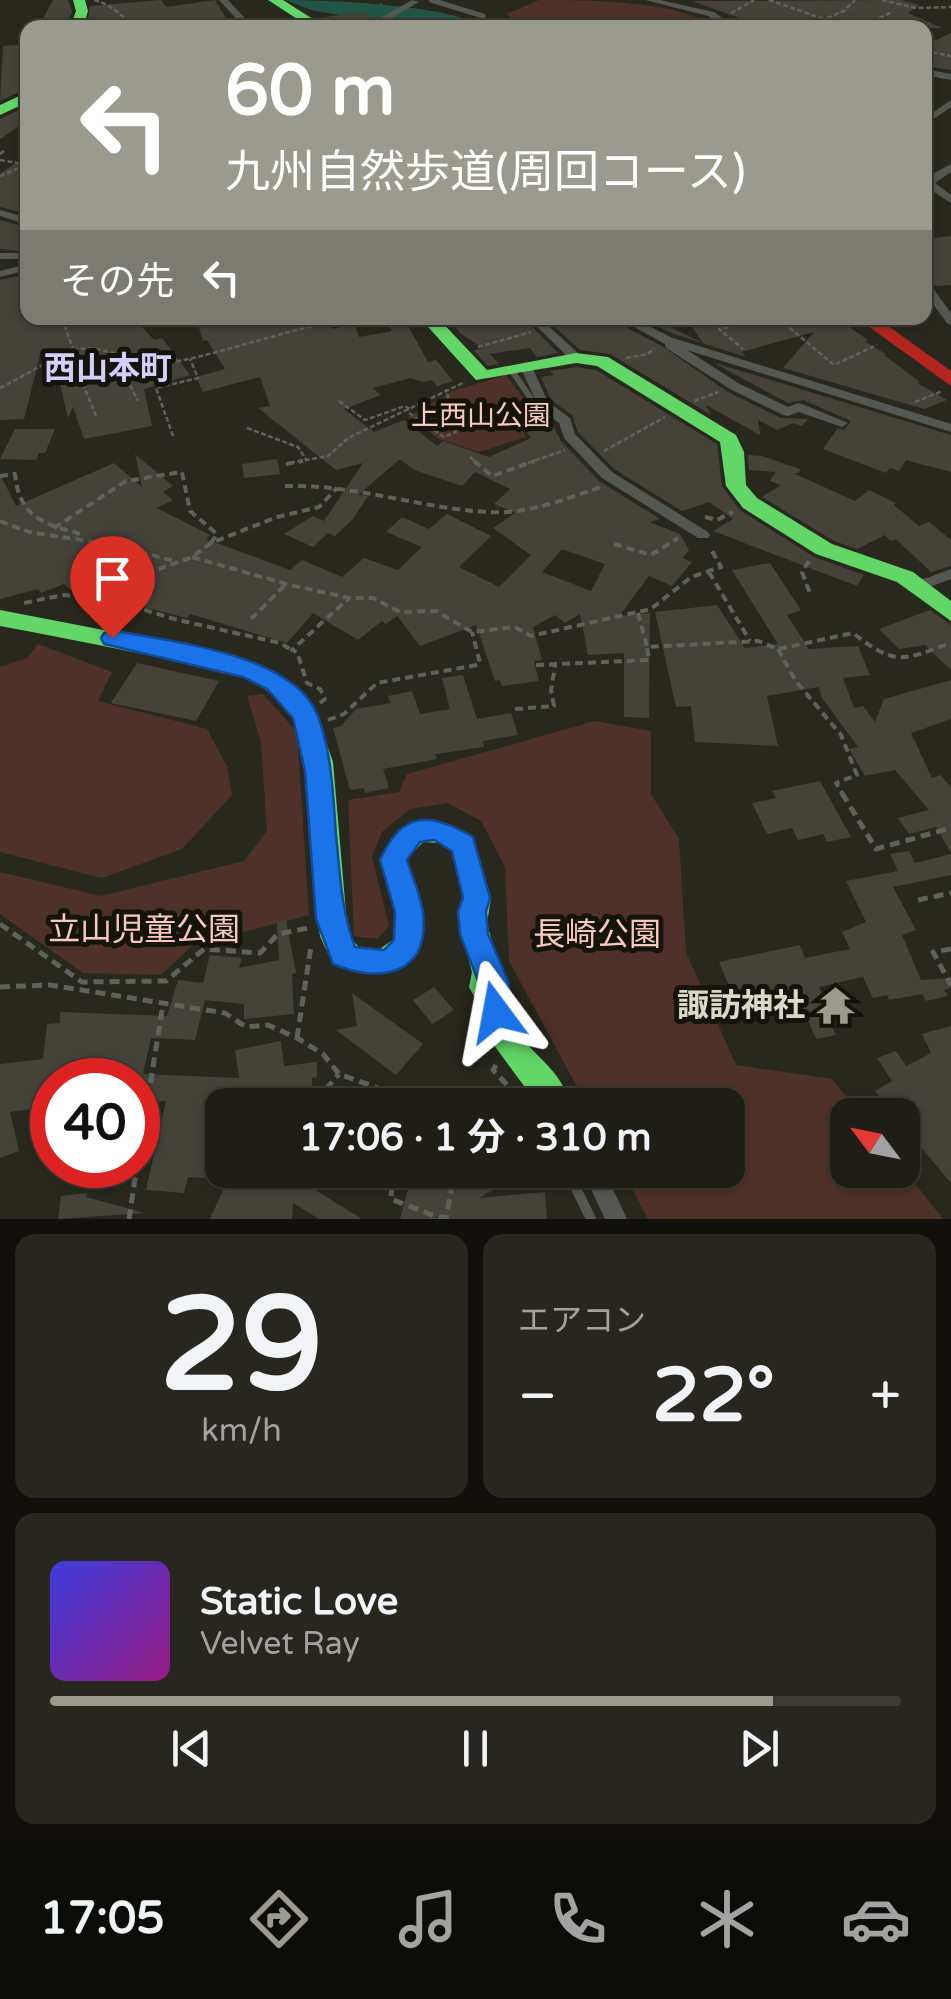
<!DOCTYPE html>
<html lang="ja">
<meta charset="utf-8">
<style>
body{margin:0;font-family:"Varela Round","Noto Sans JP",sans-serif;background:#27271f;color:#f1f3f6;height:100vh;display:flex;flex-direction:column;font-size:38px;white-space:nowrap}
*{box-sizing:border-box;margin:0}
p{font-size:32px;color:#a1a2a1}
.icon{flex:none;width:55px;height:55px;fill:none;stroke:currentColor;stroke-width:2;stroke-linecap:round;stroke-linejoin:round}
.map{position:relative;height:1219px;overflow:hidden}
.drawer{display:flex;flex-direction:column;gap:15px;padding:15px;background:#11100c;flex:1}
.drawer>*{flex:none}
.hud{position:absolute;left:20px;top:20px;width:912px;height:305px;border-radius:20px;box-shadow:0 2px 8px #0004,0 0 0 2px #3c3c35;background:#9b9a8e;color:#fff;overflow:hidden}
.needle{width:65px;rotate:302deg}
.buttons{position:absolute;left:830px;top:1098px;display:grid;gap:20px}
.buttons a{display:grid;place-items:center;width:90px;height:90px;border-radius:20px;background:#1f1e16;box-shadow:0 2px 8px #0004,0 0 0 2px #3c3c35;font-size:50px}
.speed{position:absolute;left:30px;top:1058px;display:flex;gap:20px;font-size:50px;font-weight:700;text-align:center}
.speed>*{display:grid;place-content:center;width:130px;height:130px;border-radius:50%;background:#1f1e16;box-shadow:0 2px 8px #0004,0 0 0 2px #3c3c35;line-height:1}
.speed .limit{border:15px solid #d22;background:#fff;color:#111}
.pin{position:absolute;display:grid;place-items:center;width:85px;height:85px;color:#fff;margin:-102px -42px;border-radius:50% 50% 50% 0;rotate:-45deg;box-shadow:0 0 10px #0007}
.pin .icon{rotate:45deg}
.me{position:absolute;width:110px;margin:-55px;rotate:347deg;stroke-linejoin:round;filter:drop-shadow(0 0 8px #0008)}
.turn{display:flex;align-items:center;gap:35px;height:210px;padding:0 40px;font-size:45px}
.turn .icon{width:130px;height:130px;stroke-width:2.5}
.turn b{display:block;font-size:70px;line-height:85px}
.then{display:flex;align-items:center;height:95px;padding:0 40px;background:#0003;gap:20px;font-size:38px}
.big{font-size:75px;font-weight:700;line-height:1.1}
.drawer .widget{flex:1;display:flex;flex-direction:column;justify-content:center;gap:15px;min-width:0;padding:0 35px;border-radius:20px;background:#27271f}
.drawer .dial{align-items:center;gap:0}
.dial b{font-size:130px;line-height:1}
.song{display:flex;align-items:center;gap:30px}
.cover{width:120px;height:120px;border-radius:15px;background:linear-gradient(135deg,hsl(240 70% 55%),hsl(310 70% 35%))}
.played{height:10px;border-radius:5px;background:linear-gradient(90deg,#9b9a8e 85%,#3c3c35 85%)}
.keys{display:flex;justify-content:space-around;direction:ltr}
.heat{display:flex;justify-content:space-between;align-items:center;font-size:55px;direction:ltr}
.drawer .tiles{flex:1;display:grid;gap:15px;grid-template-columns:1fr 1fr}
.widget:last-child{grid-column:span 2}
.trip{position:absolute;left:205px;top:1088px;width:540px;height:100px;border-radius:20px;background:#1f1e16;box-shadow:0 2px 8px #0004,0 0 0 2px #3c3c35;font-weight:700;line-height:100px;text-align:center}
.menu{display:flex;height:160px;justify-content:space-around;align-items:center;background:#0c0c09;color:#a1a2a1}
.menu .icon{width:70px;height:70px}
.menu .on{color:#9b9a8e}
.menu b{font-size:45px;color:#f1f3f6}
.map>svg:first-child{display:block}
</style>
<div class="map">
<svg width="951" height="1219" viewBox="0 0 951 1219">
<rect width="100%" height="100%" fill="#29281e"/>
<path fill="#4e3128" d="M539 0C577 0 687 0 711 27H519L507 14Z
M506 375 532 410 517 415 526 437 479 452 439 439 408 417 453 391Z
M38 644 112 672 98 701 207 729 227 766 232 795 182 849 102 878 0 852V667L27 658Z
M263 694 297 732 309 915 193 945 161 975 83 973 0 914V872L101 896 244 861 267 831 261 742 247 696Z
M595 721 651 731V794L679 839 686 952 736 1065 832 1079 861 1115H848V1170L903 1168 943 1219H648L622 1170H728V1105H587L509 961 505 867 481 821 448 803 410 809 382 832 372 856 389 926 377 939 354 936 348 800 399 792 407 774Z"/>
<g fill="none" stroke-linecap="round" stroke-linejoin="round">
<path stroke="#215647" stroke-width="4" d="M365 20 382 11 381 5"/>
<path fill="#215647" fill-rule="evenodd" d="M286 0C326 0 456 5 484 28L339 15 311 10Z"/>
</g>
<path fill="#45423a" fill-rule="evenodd" d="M53 0H68L72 11 67 28H38Z
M161 0 166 7 215 0 231 26 134 28V21L87 27 90 6Z
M901 0 920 5 908 13 942 28H794L762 20 756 24 692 1Z
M361 12 374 17 359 28H331L318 18Z
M951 33V70L925 66V45Z
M28 44V88L0 101 3 46Z
M28 106V120L0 139V119Z
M28 154V214L0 207V174Z
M0 220 28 228V252L0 249Z
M951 236V285L936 286 925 279V239Z
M28 274V318H134L154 340 162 338 190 375 144 389 152 426 84 439 73 407 68 418 60 384 41 351 24 419 0 420V280Z
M196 318H329L332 329 355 324 359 337 392 331 390 327 407 324 428 362 436 360 453 381 437 386 432 380 423 382 410 378 373 388 381 395 344 409 374 432 404 420 437 446 443 441 489 457 531 438 523 426 550 420 561 441 599 481 660 519 649 522 680 534 689 550 683 558 692 562 672 586 649 576 619 616 650 613 649 718 624 717V653L588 655 580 614 565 623 555 615 533 627 542 660 534 661 539 681 502 686 500 680 495 681 476 625 420 646 397 616 386 624 382 621 358 640 313 613 287 643 190 614 187 618 140 606 102 586 88 594 81 587 73 592 64 584 41 593 38 589 0 599V474L16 506 114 463 142 487 135 454 173 486 163 492 173 500 157 508 210 535 206 539 290 570 302 560 342 577 364 558 398 570 422 547 386 532 402 517 429 529 447 514 491 536 459 567 499 587 531 555 493 528 515 513 494 504 510 489 475 472 462 486 414 470 400 459 358 495 368 496 353 519 335 536 328 533 313 547 284 534 313 516 324 521 363 463 336 470 258 408 270 406 260 377 203 392 196 377 225 369 207 340 203 341ZM562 549 605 564 591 591 542 572Z
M448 318H524L558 353 537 357 530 348 490 354 499 364 488 366 474 351 482 348 460 333Z
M562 318 570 326 608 318 662 346 728 392 781 418 808 419 802 426 793 423 777 430 758 420 760 435 706 405 711 415 610 354 580 350 546 319Z
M686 318H849L850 322 845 324 868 340 865 342 886 354 884 355 920 382 917 383 947 400 924 409 948 416 783 368 814 332 741 352 746 357 674 334 644 320H656L703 343Z
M712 362 951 435V472L906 460 899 471 890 468 886 473 823 449 837 429 844 430 851 421 803 400 788 403Z
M576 367 596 370 717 444 722 486 740 510 814 557 864 575 857 586 713 531 733 519 709 502 682 511 614 469 578 432 572 415 551 400 541 377 554 375 550 371Z
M15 429H55L45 453H39L36 460 0 459Z
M748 455 762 456 800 469 799 473H793L855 501 869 490 896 503 894 505 919 526 929 522 951 540V566L931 572 896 539 891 541 885 535 857 549 834 541 762 497 781 485 769 481 776 472 749 470Z
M277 459 280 474 244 478 242 464Z
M770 563 801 610 787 615 809 649 858 646 870 675 843 678 854 708 863 706 875 722 884 699 951 680V719L911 733 932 778 941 775 951 788V853L936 827 909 834 898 818 929 810 895 770 865 776 849 749 858 747 822 698 819 687 767 696 778 746 695 742 691 706 676 707 655 612 717 605 745 648 778 644 732 570Z
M930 610 951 625V670L925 645 899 649 879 629Z
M137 663 219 681 196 721 111 703Z
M463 675 477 719 511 713 518 735 483 741 484 747 435 754 437 759 383 769 389 788 365 793 364 788 350 790 333 728 341 726 356 709 391 703 388 696 412 691 420 714 450 709 442 678Z
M820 781 851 837 827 842 823 834 798 840 792 828 767 834 752 803 776 798 772 791Z
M909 851 915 863 951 854V875L893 887 916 930 902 935 921 980 951 978V988L944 990 948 996 926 1001 922 994 889 1000 887 995 873 998 863 977 819 987 824 997 819 998 836 1035 816 1039 807 1018 781 1024 775 1008 741 1015 719 962 800 945 805 958 850 949 842 932 866 922 846 881 898 871 890 854Z
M286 920 296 973 292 974 294 1014 244 1019V1004L205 1000 195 1040 151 1038 143 1074 239 1078 235 1050 281 1041 284 1066 317 1062V1077L312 1078V1105H276L277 1099 220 1105 208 1160H212L208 1178 188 1177 184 1193 146 1190 166 1101 138 1102V1080H52V1106L10 1112 19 1151 0 1158V1064L43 1059 47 1024 60 1023V1012L167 1016 178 980 203 983 210 955 242 958 239 968 279 960 277 922Z
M434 987 454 1010 432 1024 413 1000Z
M352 993 423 1044 396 1075 336 1030 357 1026Z
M951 1026V1183L902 1125V1115H894L875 1091 892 1081 877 1058 896 1051 906 1066 931 1053 922 1034Z
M341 1089 390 1096 389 1105H337Z
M79 1165H116L114 1187 77 1184Z
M232 1170 270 1178 272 1170H312L309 1186 362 1219H319L293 1203 292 1219H210Z
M413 1170H431L429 1176 469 1186 466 1170H529L479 1198 545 1192 547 1219H400Z
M87 1193 86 1197 145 1213 58 1219 61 1196Z"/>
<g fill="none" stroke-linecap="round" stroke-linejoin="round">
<path stroke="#5f625b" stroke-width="2.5" stroke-dasharray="5 2.5" stroke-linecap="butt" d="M94 0C119 7 122 21 142 28
M769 0 850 28
M882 0 916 8 951 7
M731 13 754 0
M827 18 844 11 855 0
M101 28 131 24
M859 28 890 13
M925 51 951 56
M0 154 4 151
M0 160 23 164
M0 176 28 164
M20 186 28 180
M62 318 73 349 88 371
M678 318H702
M719 318 728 327 768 318
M778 318 834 365 877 345
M560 324 584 318
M728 327 719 329 743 349
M478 347 531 332
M626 358 648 354 654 348
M120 365 138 401
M0 388C15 381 67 350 76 349 111 345 140 368 174 362 235 350 293 327 355 318
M339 401 365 420 405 406 410 409
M694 401 718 392
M915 402 943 391
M409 413 444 437 456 432 446 389
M96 416 81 379 89 372 120 365 127 353
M247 428 298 447 307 461
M173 436 156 388 198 378 190 359
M604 451 665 417
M470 457 477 463
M290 463 328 456 348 438 465 382
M528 463 565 450"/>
<path stroke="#5f625b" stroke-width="4" stroke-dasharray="8 5" stroke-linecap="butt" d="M474 461 492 476 535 461
M286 464 303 461
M0 476 15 474C19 515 41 524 78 533L80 541
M285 486C354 484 419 508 487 512 525 515 566 499 601 487
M705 517 717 520 733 512
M0 521 29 532 107 544 175 561
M54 528 126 481 182 472 190 511 217 534 211 543
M614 544 651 555 678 538
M192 557 286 584 349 598H373L400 612 436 611 472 632 515 627 531 636 651 609 691 577 721 567 710 547
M809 561 802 572 811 596
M709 572 750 641
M107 598 174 619 280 643 292 650
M24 603 63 595 107 598 148 573 192 557 211 543 277 517 319 507 337 488
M638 613 647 647
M251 619 286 584
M778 649 795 680 841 735 857 775 836 783 843 795
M536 665 649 660 647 647 758 641 778 649 853 633C895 666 902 661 951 643
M320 703 325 699 320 689 307 683 297 652 292 650 349 598
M515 709 554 706 551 690 555 666
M328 720 344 714 377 683 477 665 480 663 472 632"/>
<path stroke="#5f625b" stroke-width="5" stroke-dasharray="10 6" stroke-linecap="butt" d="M842 793 876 849 951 828
M918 900 951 893
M0 924 82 982 166 981 204 949 260 953 278 934 308 928 309 931
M951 949 933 952 951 985
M0 987 50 985 225 1013 246 1027 268 1025 297 1038 323 1054 339 1074 386 1091 398 1105
M297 1038 311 946
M496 1065 493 1070 520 1099
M323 1105 325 1090 339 1074
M138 1162 163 1004
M393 1170 391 1199 437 1217
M452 1186 557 1183
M439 1217 446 1218 455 1170
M129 1219 137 1165"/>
<path stroke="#555852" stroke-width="5" d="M431 0 483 16"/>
<path stroke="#555852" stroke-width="6" d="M512 371 541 413"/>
<path stroke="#555852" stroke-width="10" d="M567 1170 591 1219"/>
<path fill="#555852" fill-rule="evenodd" d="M219 0H228L254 28H245Z
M412 0 419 2 374 28H363Z
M645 0H660L714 12 729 23 755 28H724L708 16Z
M925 69 951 74V80L925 75Z
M951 100V107L925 125V118Z
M951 164V172L935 183 951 195V203L925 186V178Z
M0 210 28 218V225L0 216Z
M0 253H22L28 256 22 259H0Z
M28 264V270L0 277V271Z
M925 282 929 283 951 313V325L947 323 925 293Z
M528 318H540L580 355V361H572Z
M618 318H632L673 338 951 424V432L687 350 738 383 788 407 798 403 802 404 848 423 842 427 799 412 788 416 783 415 730 389 666 348 665 344Z
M526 363 532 367 548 402 570 418 575 434 612 472 708 532 710 535 708 538H698L602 478 564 438 559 423 539 407 520 367Z
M951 569V579L918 591 911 586 913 583Z
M582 1170H604L627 1219H605Z"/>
<path fill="#63d668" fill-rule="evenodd" d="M73 0H85L88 11 83 28H70L76 11Z
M268 0H283L327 28H311Z
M28 92V102L0 115V105Z
M420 318H438L487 370 576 353 608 357 736 435 744 452 746 485 757 498 832 544 913 572 951 601V621L897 582 816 554 743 508 726 486 720 442 597 366 576 363 476 380Z
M0 610 228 654 268 670 298 689 316 713 333 762 348 936 362 950 380 949 394 939 395 912 381 859C401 814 433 814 473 836L491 898 487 923 500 972 498 984C507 996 506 1008 511 1021 524 1051 567 1071 568 1105H538L488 1037 478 1003 469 987 472 972 459 923 463 898 452 850 439 843 423 842 407 859C415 886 428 915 422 943 415 977 358 982 336 963 328 956 324 945 320 936 311 871 322 801 302 738 280 667 189 663 128 651 85 642 43 634 0 626Z"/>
<path fill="#b3261e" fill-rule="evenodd" d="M857 318H877L951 371V386Z"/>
</g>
<path fill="#1a73e8" stroke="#114b97" stroke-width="2.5" d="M112 630C169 642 292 653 317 714 332 751 333 796 336 835 340 873 341 910 355 947L384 950 394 940 395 912 380 860C402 810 430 812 473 837L490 898 486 912 488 934 509 983 510 1012 506 1022 496 1025 485 1022 481 1012 480 986 460 934 458 912 463 898 452 851 434 840 420 842 407 860C412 877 421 895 423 913 430 975 380 984 333 964L316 919 305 771 293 718 267 689 243 677 104 644 101 638 104 633Z"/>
<defs>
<symbol id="temple-bare" viewBox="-9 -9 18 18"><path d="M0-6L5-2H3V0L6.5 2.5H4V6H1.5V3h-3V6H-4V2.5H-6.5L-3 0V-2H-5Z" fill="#9b9a8e" stroke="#15140c" stroke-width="2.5" paint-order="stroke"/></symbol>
</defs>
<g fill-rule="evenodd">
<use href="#temple-bare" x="808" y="978" width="55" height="55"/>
</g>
<g text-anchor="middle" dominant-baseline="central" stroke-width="10" stroke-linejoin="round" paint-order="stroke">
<g font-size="28" fill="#f9c9bd" stroke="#15140c">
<text x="481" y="416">上西山公園</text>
</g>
<g font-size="32" font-weight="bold" fill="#d4cffa" stroke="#15140c">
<text x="108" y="369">西山本町</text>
</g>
<g font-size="32" fill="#f9c9bd" stroke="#15140c">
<text x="144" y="930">立山児童公園</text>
<text x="597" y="935">長崎公園</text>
</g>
<g font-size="32" font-weight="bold" fill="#d8d8cb" stroke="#15140c" text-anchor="end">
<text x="805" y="1006">諏訪神社</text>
</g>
</g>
</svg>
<div class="buttons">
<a><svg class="needle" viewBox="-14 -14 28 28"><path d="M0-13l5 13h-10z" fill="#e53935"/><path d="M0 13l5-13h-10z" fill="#a1a2a1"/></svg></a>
</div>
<div class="speed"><div class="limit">40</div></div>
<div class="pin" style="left:112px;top:638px;background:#d93025"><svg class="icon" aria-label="arrive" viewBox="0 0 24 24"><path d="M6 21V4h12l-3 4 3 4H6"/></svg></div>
<svg class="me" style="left:496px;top:1012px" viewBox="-20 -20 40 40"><path d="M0-17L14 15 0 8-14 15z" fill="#1a73e8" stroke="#fff" stroke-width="4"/></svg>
<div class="trip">17:06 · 1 分 · 310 m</div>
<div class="hud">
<div class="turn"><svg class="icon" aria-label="left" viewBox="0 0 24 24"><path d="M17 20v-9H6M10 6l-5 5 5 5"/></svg><div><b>60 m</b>九州自然歩道(周回コース)</div></div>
<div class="then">その先<svg class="icon" aria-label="left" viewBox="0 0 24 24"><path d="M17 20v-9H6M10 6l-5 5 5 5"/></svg></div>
</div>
</div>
<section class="drawer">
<div class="tiles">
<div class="widget dial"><b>29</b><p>km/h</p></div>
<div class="widget"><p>エアコン</p>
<div class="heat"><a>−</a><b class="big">22°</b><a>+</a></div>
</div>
<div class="widget">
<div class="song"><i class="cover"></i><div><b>Static Love</b><p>Velvet Ray</p></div></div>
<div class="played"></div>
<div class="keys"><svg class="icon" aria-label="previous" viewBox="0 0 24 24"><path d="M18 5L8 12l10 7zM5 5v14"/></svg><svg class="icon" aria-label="pause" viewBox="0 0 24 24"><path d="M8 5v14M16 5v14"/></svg><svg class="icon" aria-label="next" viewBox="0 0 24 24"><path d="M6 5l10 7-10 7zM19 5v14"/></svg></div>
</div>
</div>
</section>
<nav class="menu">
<b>17:05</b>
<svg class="icon on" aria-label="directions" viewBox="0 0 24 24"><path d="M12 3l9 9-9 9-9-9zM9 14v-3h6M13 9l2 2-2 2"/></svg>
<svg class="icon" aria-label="music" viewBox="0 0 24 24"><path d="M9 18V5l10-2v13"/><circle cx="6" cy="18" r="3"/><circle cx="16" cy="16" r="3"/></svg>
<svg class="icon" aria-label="phone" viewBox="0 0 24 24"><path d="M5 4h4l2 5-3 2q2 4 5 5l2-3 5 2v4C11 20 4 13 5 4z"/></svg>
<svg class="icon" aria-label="climate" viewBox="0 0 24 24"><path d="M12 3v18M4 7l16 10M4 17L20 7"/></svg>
<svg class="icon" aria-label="car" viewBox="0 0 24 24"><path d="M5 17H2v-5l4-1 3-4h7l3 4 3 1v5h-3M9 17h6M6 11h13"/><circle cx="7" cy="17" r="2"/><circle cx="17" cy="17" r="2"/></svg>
</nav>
